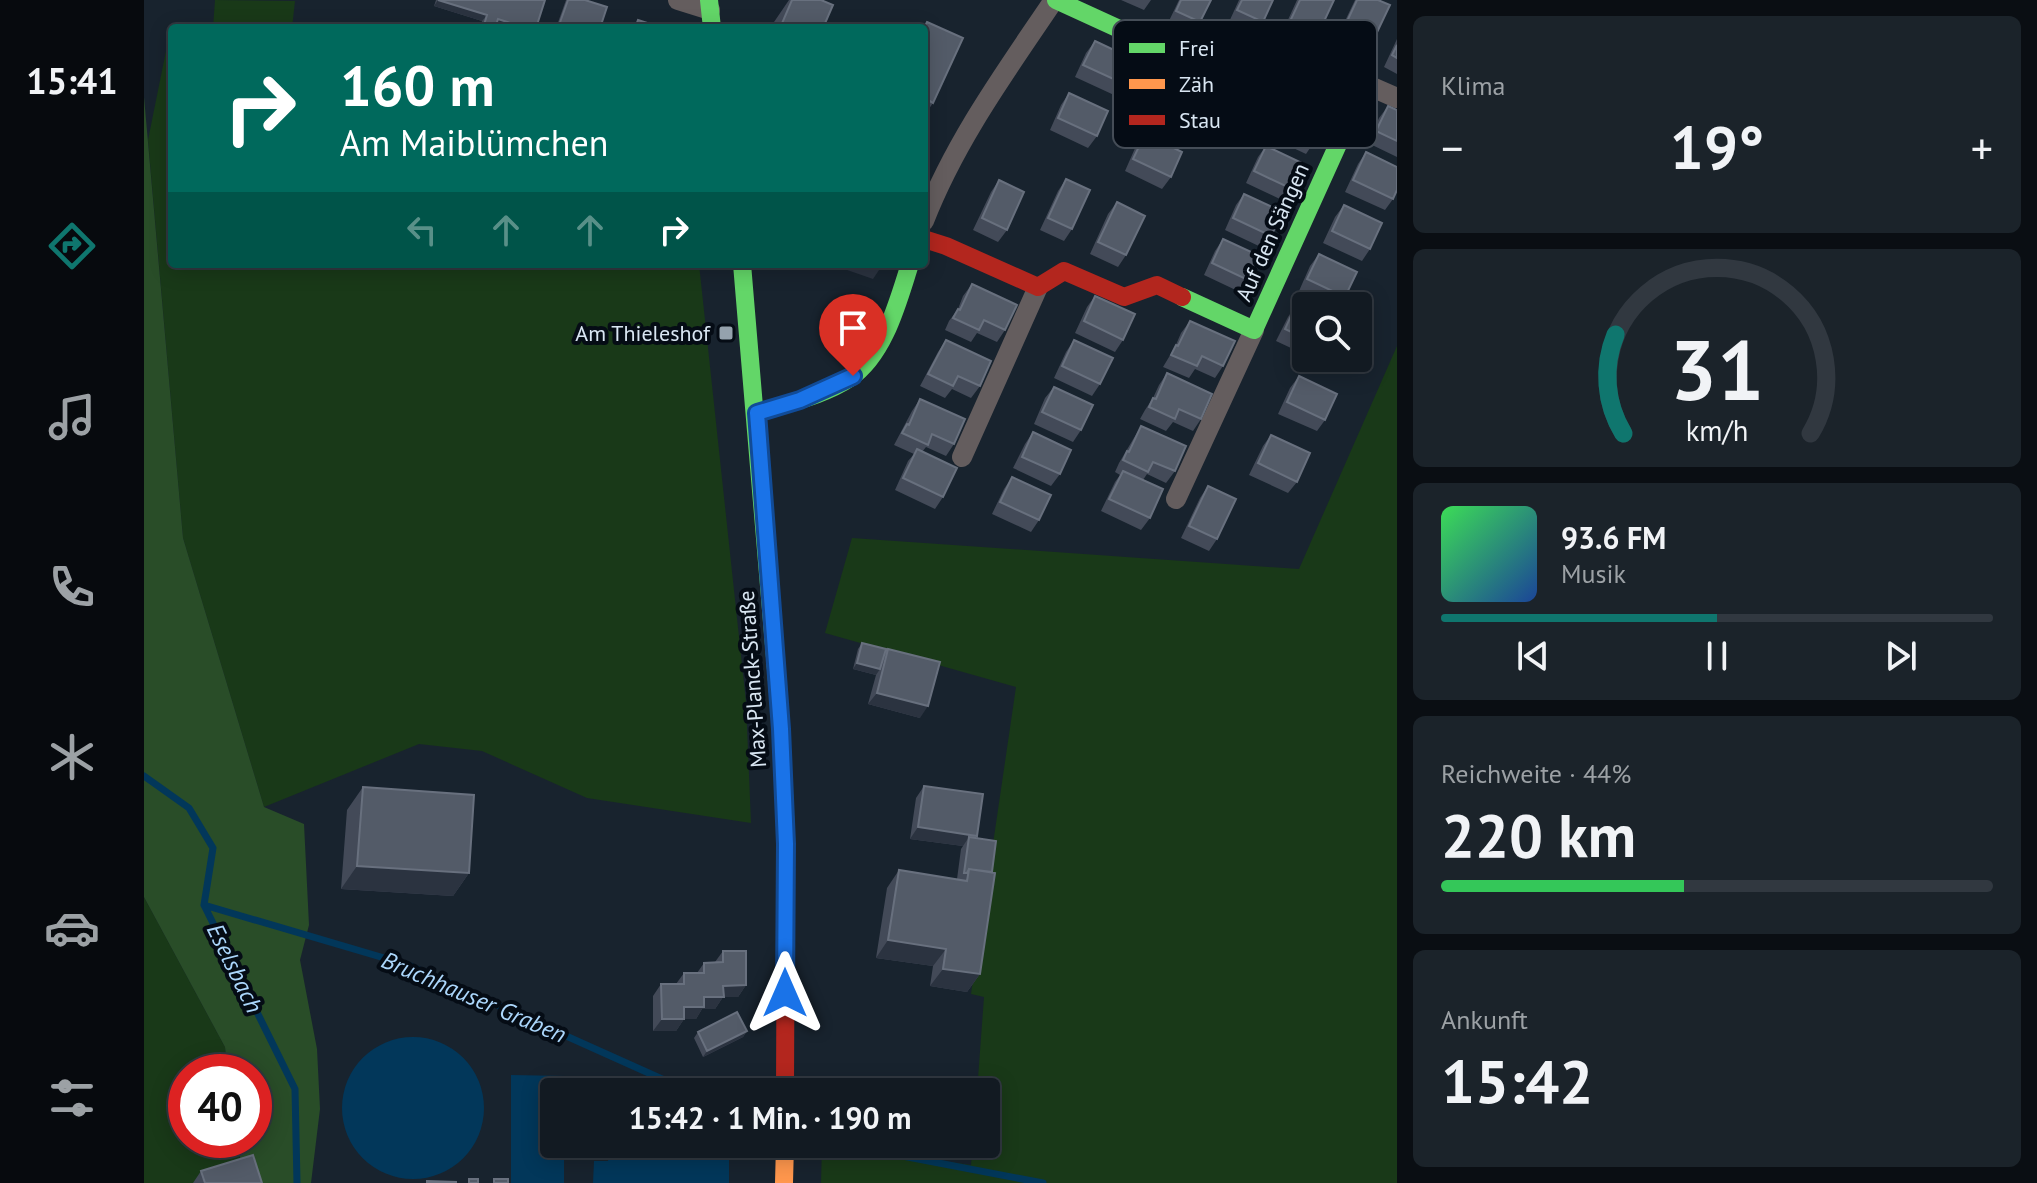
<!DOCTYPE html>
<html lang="de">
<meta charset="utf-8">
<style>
body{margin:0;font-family:"PT Sans",sans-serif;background:#1b232a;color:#f1f3f6;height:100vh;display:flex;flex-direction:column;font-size:30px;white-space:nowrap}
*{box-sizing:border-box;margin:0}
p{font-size:26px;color:#9ca1a5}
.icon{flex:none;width:44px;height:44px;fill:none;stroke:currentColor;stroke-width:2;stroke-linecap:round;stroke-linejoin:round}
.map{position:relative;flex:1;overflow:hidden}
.side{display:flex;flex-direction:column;gap:16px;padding:16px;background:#0a0e13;width:640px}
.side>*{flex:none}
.hud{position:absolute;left:24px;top:24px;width:760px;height:244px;border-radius:8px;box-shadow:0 4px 20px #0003,0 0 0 2px #313840;background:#00695c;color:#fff;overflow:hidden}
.fabs{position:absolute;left:1148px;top:292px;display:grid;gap:16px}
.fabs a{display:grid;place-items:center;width:80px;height:80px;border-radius:8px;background:#121a22;box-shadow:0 4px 20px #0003,0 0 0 2px #313840;font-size:40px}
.speed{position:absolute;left:24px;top:1054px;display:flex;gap:16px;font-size:40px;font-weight:700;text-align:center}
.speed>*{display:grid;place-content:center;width:104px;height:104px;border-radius:50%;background:#121a22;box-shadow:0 4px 20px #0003,0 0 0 2px #313840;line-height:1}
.speed .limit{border:12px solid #d22;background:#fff;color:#111}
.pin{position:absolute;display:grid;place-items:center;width:68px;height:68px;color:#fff;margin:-82px -34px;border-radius:50% 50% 50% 0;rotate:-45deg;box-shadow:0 0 8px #0007}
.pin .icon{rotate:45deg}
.me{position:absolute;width:88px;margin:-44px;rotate:0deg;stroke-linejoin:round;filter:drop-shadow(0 0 6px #0008)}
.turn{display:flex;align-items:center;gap:28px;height:168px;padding:0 40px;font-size:36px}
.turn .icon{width:104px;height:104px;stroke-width:2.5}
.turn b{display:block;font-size:56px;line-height:68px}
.lanes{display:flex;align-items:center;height:76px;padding:0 40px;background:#0003;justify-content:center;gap:40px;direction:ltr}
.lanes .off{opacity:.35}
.big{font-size:60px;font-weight:600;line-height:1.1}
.side .widget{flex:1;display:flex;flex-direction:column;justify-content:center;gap:12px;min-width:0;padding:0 28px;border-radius:12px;background:#1b232a}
.side .dial{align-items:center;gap:0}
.dial svg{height:208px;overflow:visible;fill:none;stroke:#313840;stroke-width:7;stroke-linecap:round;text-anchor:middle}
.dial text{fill:#f1f3f6;stroke:none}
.song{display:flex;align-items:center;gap:24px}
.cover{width:96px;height:96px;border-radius:12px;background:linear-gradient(135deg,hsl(130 70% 55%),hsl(220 70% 35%))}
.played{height:8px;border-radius:4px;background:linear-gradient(90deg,#0f766e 50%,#313840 50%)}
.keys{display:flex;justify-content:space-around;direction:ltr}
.heat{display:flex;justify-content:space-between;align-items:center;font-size:44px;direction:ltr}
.charge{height:12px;border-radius:6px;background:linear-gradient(90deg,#34c759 44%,#313840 0)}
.trip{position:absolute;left:396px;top:1078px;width:460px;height:80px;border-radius:8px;background:#121a22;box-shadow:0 4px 20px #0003,0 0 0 2px #313840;font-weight:600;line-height:80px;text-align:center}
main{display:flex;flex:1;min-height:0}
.menu{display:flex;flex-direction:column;width:144px;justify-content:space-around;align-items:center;background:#070a0e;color:#9ca1a5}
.menu .icon{width:56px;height:56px}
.menu .on{color:#0f766e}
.menu b{font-size:36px;color:#f1f3f6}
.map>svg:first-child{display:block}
</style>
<main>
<nav class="menu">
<b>15:41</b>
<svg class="icon on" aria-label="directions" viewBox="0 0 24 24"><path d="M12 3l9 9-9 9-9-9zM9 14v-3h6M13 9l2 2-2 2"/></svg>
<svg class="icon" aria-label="music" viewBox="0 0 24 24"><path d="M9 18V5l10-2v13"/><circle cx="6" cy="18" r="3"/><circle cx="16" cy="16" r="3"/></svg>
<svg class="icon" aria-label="phone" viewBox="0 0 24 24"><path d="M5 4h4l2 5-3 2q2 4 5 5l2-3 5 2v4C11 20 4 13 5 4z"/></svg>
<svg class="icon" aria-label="climate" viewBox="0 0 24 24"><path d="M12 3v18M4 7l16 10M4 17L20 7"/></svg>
<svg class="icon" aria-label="car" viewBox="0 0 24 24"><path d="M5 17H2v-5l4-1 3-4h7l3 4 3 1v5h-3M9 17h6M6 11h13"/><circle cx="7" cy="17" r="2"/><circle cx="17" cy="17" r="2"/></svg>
<svg class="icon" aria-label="filters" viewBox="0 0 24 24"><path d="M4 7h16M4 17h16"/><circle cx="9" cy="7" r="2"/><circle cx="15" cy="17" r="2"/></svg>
</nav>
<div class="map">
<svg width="1253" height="1183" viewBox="0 0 1253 1183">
<rect width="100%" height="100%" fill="#18232e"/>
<path fill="#193918" d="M71 0 151 1 148 28H69Z
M26 31 28 264H555L602 702 607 823 443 798 338 751 275 744 120 807 39 538 4 140Z
M1253 346V1183H677L678 1144 827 1165 829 1144H842V1092H833L840 997 827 994 872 687 681 633 708 538 1155 569Z
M0 897 81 1047 84 1072H42V1140H93L97 1172 63 1183H0Z"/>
<path fill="#294d28" d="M0 97 39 538 120 807 160 824 165 925 156 960 173 1049 176 1109 167 1183H100L93 1140H110V1072H84L81 1047 0 897Z"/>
<path fill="#02375a" d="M198 1108a71 71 0 1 1 142 0a71 71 0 1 1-142 0Z
M367 1075 422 1076 421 1092H410V1144H420V1183H367Z
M450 1144H585V1183H449L450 1161H464L466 1145Z"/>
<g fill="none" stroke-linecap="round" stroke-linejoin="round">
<path stroke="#02375a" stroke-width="7" d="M0 776 45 808 69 848 60 905 151 1089 153 1183
M60 905 264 965 547 1092
M696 1144 899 1183"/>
<path stroke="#645d5e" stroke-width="20" d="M534 0 566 10
M1210 109 1221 84 1253 98
M780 221C811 141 862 71 910 0
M818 457 894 287
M1032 499 1110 330"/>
<path stroke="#63d668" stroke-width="18" d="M565 0 568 28
M912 0 1067 71 1102 60 1210 109 1110 330 1038 297
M598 264 637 729 642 837
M613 413C643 403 679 396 706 378 741 354 754 301 766 264"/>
<path stroke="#ff974d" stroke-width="18" d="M640 1183 641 1144"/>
<path stroke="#b3261e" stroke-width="18" d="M780 239 802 246 894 287 920 271 980 297 1013 285 1038 297
M641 1092 642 837"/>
</g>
<path fill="#434a58" d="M292 0H401L352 25 351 28H336L338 21 290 6Z
M422 0H441L456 28H412Z
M645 0H677L679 28H627L630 22Z
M977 0H1007L1000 10Z
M1035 0H1067L1056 22 1048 34 1024 23Z
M1095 0H1129L1119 22 1110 34 1085 22Z
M1153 0H1190L1169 45 1160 57 1133 44Z
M1211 0H1234L1227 45 1218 57 1190 44Z
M783 22 789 103 780 116V28H778Z
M1253 39V74L1240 67Z
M951 41 978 83 970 95 931 77 942 53Z
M1034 75 1060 118 1052 130 1014 113 1026 87Z
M925 93 953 136 944 148 906 130 917 105Z
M1144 98 1170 142 1162 154 1124 136 1136 110Z
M1244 106 1253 110V157L1224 143 1235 118Z
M1001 134 1027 177 1018 189 981 171 992 146Z
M1122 146 1148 189 1140 201 1102 183 1114 157Z
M1222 152 1249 199 1241 210 1201 192 1214 164Z
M922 179 928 229 920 241 896 230 914 191Z
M855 180 863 230 854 242 829 230 847 192Z
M1100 194 1127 236 1119 248 1081 230 1092 205Z
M973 202 982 255 974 267 946 254 964 214Z
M1200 205 1226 249 1218 261 1179 243 1191 217Z
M1079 239 1106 281 1098 293 1060 275 1071 251Z
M1175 254 1201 297 1195 306H1186L1155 291 1166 266Z
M828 284 861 330 853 342 833 333 827 342 801 330 805 321 814 309 819 296Z
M951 296 979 340 971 352 931 333 943 307Z
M1152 305 1162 310V355L1132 341 1144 317Z
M1046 321 1079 366 1071 378 1051 369 1045 378 1019 367 1031 347 1037 333Z
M802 340 836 386 827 398 808 389 801 398 776 386 794 352Z
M930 340 956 384 948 396 910 378 922 352Z
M1023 373 1057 419 1049 431 1029 422 1022 431 996 419 1001 410 1009 398 1015 385Z
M1155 376 1181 420 1173 431 1134 414 1146 388Z
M910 387 937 430 929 442 890 424 901 398Z
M776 399 810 444 802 456 782 447 778 452 799 497 791 509 751 490 764 461 770 454 750 445 768 411Z
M997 426 1031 471 1022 483 1003 474 999 480 1006 518 997 530 957 511 971 482 976 475 971 472 975 463Z
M889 432 916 474 907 486 869 468 881 444Z
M1127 435 1153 482 1144 493 1105 475 1119 446Z
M868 477 895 520 887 532 848 514 860 489Z
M1064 486 1073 539 1065 551 1037 538 1056 498Z
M718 643 740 654 744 649 776 718 724 704 732 675 709 669 714 649Z
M780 786 832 838 848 872 836 974 823 992 786 986 789 966 732 958 743 888 755 870 813 879 817 849 819 846 766 839 772 798Z
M219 787 325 873 309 896 197 889 203 810Z
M579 951 602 985 594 997H579L571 1009H558L552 1019H540L532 1031H509V996L517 984H532L540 973H553L560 963 571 962Z
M603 1031 599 1037 559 1057 550 1038 554 1032Z
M57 1171 118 1183H49Z"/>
<path fill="#2b3340" d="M294 0 343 15 338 21 290 6Z
M354 19 382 28H360L350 25Z
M686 264H739L729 279Z
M713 663 736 669 732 675 709 669Z
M733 693 784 706 776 718 724 704Z
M774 827 833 836 825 847V837L819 846 766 839Z
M213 866 325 873 309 896 197 889Z
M744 940 802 949 789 966 732 958Z
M799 969 836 974 823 992 786 986Z
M602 985 594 997H579L571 1009H558L552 1019H531L540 1007 579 986Z
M518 1019H540L532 1031H509Z
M603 1031 599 1037 559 1057 563 1051Z"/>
<path fill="#535b68" stroke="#68707e" stroke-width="2" d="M294 0H401L392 28H382L354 19 351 28H339L343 15Z
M424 0H441L463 7 456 28H414Z
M648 0H677L689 5 679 28H636Z
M1037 0H1067L1056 22 1032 11Z
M1098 0H1129L1119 22 1093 10Z
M1156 0H1190L1169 45 1141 32Z
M1213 0H1234L1246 5 1227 45 1198 32Z
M494 20 513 26 512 28H491Z
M783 22 819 38 789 103 786 101 780 114V28Z
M951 41 989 59 978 83 939 65Z
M1253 45V58L1248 55Z
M925 93 964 111 953 136 914 118Z
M1244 106 1253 110V141L1232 131Z
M1001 134 1038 152 1027 177 989 159Z
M1122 146 1160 164 1148 189 1110 171Z
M1222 152 1253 167V190L1249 199 1209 180Z
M922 179 946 190 928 229 904 218Z
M855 180 880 192 863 230 838 218Z
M1100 194 1139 212 1127 236 1089 218Z
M973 202 1001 216 982 255 954 242Z
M1200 205 1238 223 1226 249 1188 231Z
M1079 239 1118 257 1106 281 1068 263Z
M1175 254 1213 272 1201 297 1163 279Z
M828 284 873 305 861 330 840 320 835 330 809 318 814 309 816 310Z
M951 296 991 314 979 340 940 321Z
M1152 305 1162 310V339L1141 329Z
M1046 321 1091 341 1079 366 1058 356 1053 366 1027 355 1032 345 1034 346Z
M802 340 847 361 836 386 814 376 809 386 784 374Z
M930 340 969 358 956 384 918 366Z
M1023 373 1068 394 1057 419 1035 409 1031 419 1005 407 1009 398 1012 399Z
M1155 376 1193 394 1181 420 1143 402Z
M910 387 949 405 937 430 898 412Z
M776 399 821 419 810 444 788 434 784 445 758 433 763 424 765 425Z
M997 426 1042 446 1031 471 1009 462 1004 472 979 460 983 451 985 452Z
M889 432 927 450 916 474 878 457Z
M1127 435 1166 453 1153 482 1114 463Z
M773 449 813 468 799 497 759 478Z
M979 471 1019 489 1006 518 965 499Z
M868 477 907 495 895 520 856 502Z
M1064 486 1092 499 1073 539 1045 526Z
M718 643 742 649 736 669 713 663Z
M744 649 796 662 784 706 733 693Z
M780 786 839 794 833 836 774 827Z
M219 787 330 795 325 873 213 866Z
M825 837 852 841 848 872 825 869 823 873H820Z
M825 869 851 873 836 974 799 969 802 949 744 940 755 870 823 881Z
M579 951H602V985L579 986 580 997H560V1007H540V1019H518L517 984H540V973H560V963L579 962Z
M593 1012 603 1031 563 1051 554 1032Z
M109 1155 118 1183H61L57 1171Z
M325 1179H334V1183H325Z
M350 1179H364V1183H350Z
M283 1181 312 1182V1183H283Z"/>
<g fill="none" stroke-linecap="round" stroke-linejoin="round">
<defs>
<path id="route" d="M641 993 642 844 637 729 613 413 656 400 709 376"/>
</defs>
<use href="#route" stroke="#114b97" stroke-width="20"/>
<use href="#route" stroke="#1a73e8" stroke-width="14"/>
</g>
<rect fill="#95a2ad" stroke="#050c15" stroke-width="3" x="574" y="325" width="16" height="16" rx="4"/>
<g text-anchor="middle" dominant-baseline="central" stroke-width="8" stroke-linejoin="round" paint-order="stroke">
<g font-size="22" fill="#d9e6f2" stroke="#050c15">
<text transform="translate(1128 232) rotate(-66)">Auf den Sängen</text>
<text transform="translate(608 679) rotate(-94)">Max-Planck-Straße</text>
</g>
<g font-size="22" fill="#d9e6f2" stroke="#050c15" text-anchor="end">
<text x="566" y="333">Am Thieleshof</text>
</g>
<g font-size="24" font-style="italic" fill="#abd6fb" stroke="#050c15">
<text transform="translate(91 968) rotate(64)">Eselsbach</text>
<text transform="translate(330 997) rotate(23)">Bruchhauser Graben</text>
</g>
</g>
<rect x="969" y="20" width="264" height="128" rx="12" fill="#050c15" stroke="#454d57" stroke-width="2"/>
<rect x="985" y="43" width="36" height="10" fill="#63d668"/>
<rect x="985" y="79" width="36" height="10" fill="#ff974d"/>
<rect x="985" y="115" width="36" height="10" fill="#b3261e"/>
<g font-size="22" fill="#d9e6f2">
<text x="1035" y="56">Frei</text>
<text x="1035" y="92">Zäh</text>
<text x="1035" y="128">Stau</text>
</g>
</svg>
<div class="fabs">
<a><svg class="icon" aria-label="search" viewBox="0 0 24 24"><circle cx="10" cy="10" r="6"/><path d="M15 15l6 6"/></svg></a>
</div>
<div class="speed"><div class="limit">40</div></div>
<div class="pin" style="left:709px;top:376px;background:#d93025"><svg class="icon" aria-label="arrive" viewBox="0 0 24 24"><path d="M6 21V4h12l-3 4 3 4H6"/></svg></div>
<svg class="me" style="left:641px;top:993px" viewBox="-20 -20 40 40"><path d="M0-17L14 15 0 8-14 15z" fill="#1a73e8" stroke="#fff" stroke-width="4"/></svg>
<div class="trip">15:42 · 1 Min. · 190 m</div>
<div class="hud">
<div class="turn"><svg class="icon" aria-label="right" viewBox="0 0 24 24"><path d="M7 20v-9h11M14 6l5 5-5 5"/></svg><div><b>160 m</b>Am Maiblümchen</div></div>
<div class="lanes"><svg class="icon off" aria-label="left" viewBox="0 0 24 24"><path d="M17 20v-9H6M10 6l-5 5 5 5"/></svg><svg class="icon off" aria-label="ahead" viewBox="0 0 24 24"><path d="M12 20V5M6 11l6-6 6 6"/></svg><svg class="icon off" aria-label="ahead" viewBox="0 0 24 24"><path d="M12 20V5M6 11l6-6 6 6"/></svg><svg class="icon" aria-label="right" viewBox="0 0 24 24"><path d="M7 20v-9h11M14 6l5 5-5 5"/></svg></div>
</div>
</div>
<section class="side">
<div class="widget"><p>Klima</p>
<div class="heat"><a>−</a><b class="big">19°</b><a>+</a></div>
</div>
<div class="widget dial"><svg viewBox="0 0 100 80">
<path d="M14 69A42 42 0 1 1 86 69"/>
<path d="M14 69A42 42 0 0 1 11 31" stroke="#0f766e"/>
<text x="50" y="56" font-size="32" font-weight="700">31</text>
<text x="50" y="72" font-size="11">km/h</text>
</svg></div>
<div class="widget">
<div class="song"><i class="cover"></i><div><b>93.6 FM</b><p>Musik</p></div></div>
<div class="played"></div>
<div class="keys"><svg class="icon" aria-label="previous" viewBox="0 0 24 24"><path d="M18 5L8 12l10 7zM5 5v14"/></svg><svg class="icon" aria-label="pause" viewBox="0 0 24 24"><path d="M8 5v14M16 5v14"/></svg><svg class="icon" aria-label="next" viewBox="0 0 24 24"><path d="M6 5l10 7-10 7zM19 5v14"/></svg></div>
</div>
<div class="widget"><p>Reichweite · 44%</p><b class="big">220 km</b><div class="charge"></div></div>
<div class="widget"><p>Ankunft</p><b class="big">15:42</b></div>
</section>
</main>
